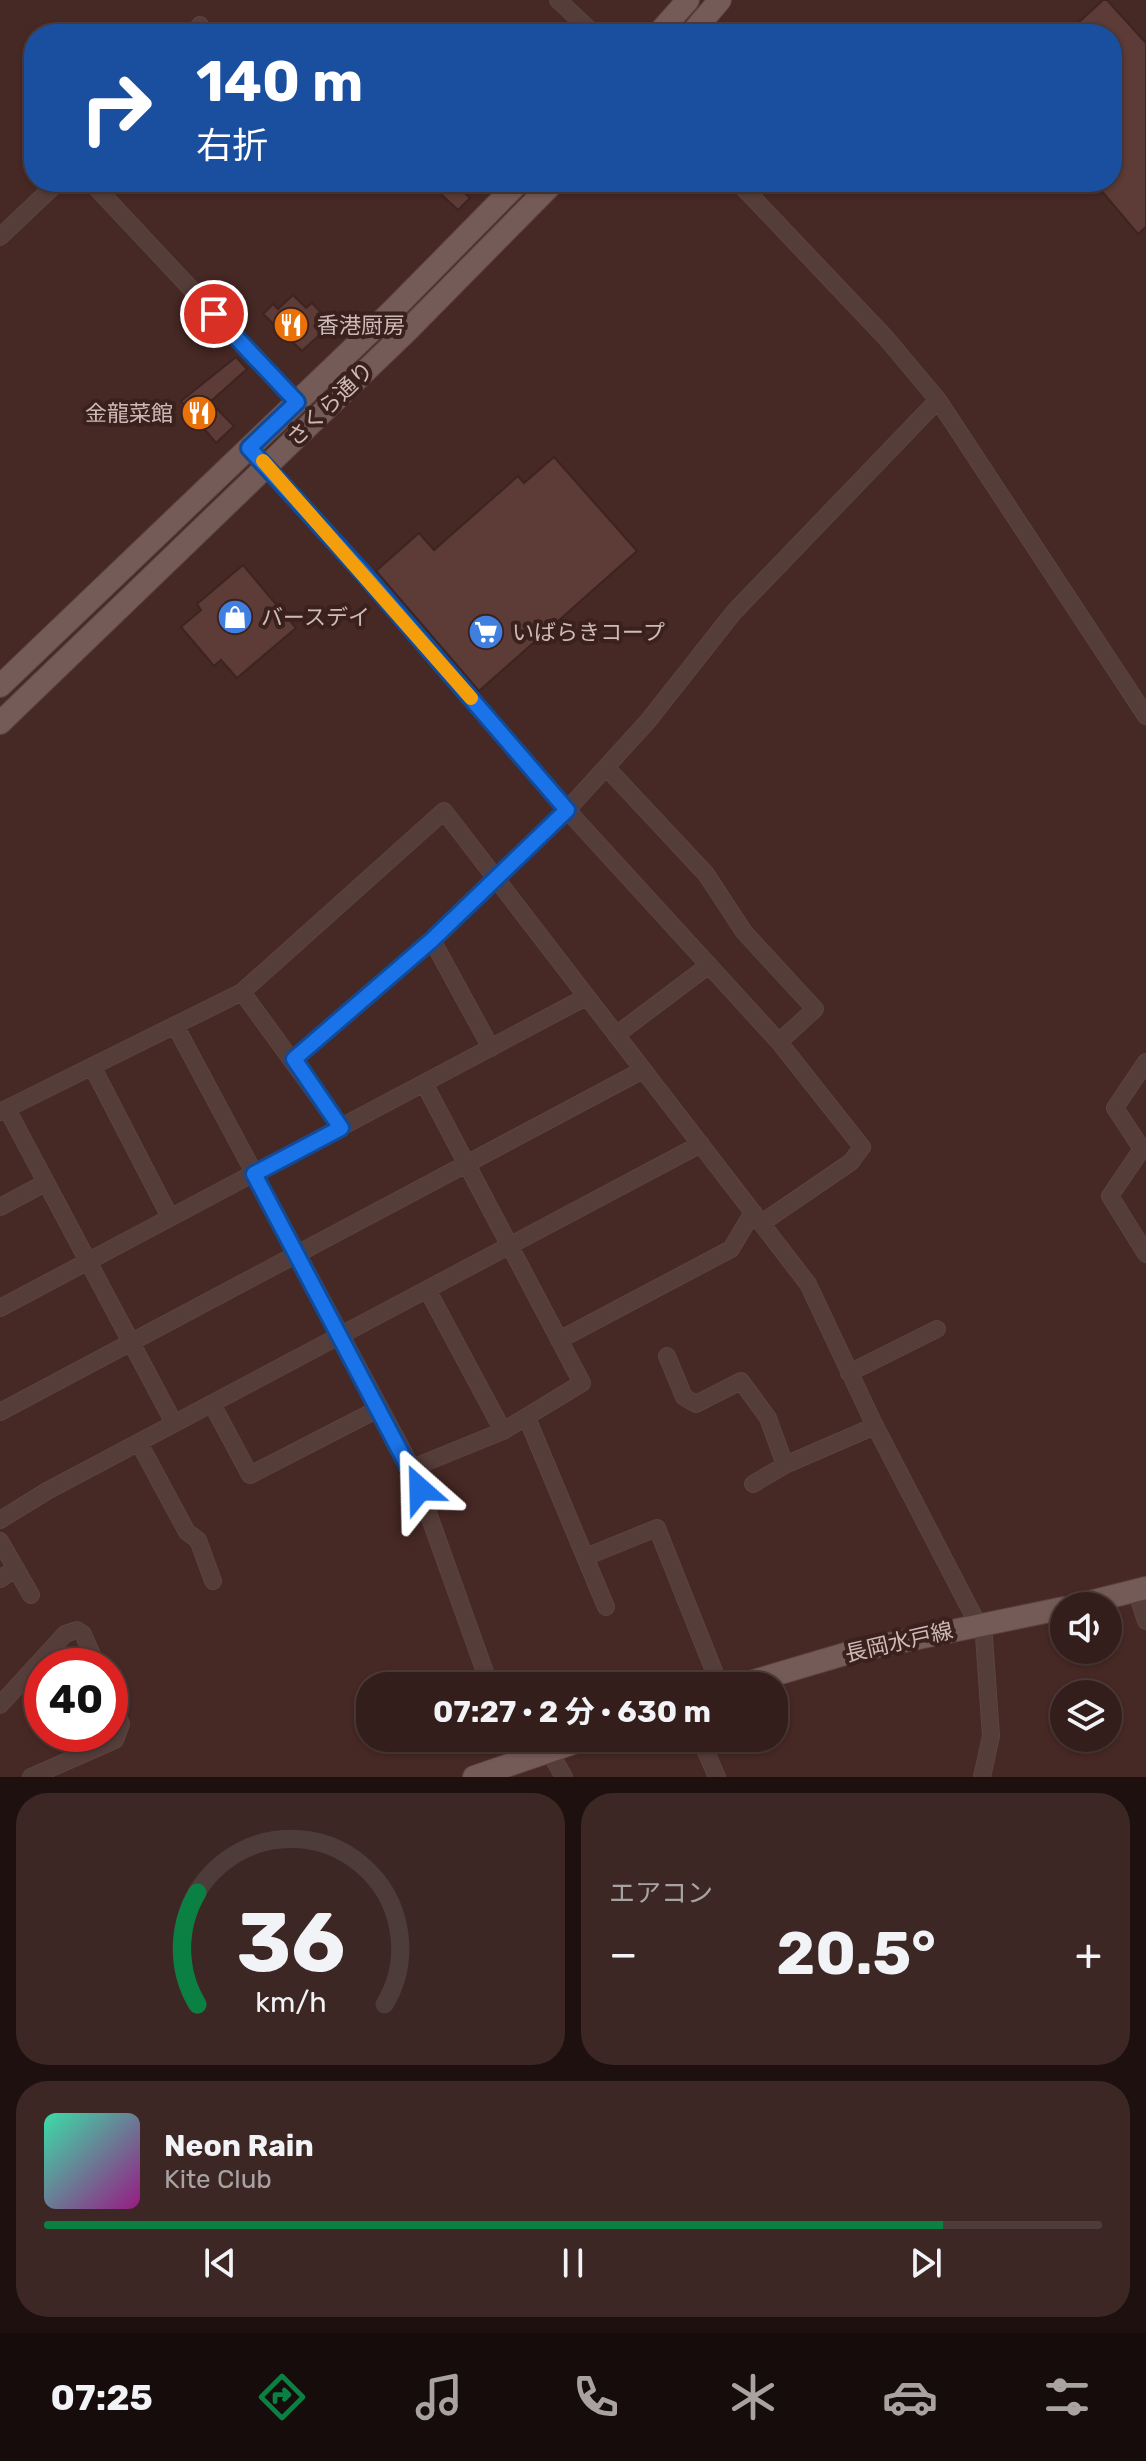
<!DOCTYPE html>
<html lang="ja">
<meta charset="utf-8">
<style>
body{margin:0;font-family:Rubik,"Noto Sans JP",sans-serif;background:#3c2724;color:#f1f3f6;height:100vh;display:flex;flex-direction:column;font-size:30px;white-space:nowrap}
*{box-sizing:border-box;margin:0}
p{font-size:26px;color:#a9a2a3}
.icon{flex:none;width:44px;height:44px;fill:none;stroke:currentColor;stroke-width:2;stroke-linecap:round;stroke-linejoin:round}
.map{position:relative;height:1777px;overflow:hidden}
.sheet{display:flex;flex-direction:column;gap:16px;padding:16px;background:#1d100f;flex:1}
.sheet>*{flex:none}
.guide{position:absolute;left:24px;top:24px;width:1098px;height:168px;border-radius:32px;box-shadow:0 2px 6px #0004,0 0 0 2px #4e3c3a;background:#1a4fa0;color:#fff;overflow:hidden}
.controls{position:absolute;left:1050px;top:1592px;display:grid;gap:16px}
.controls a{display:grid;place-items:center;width:72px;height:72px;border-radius:50%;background:#341e1b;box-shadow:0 2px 6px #0004,0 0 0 2px #4e3c3a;font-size:40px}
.speed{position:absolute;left:24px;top:1648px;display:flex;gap:16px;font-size:40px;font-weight:700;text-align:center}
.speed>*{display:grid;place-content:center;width:104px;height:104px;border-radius:50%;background:#341e1b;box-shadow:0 2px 6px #0004,0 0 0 2px #4e3c3a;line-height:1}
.speed .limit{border:12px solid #d22;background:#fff;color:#111}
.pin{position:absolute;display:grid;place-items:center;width:68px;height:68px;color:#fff;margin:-34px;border:4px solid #fff;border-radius:50%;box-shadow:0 2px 8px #0007}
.me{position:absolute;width:88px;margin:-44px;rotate:335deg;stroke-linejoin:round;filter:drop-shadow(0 0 6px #0008)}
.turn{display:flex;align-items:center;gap:28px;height:168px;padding:0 40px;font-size:36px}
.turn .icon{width:104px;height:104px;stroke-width:2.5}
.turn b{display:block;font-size:56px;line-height:68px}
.big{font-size:60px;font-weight:700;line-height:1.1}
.sheet .tile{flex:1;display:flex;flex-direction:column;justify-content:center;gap:12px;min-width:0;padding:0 28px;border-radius:32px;background:#3c2724}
.sheet .dial{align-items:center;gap:0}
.dial svg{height:208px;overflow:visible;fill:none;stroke:#4e3c3a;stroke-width:7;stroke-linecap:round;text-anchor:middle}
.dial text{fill:#f1f3f6;stroke:none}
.song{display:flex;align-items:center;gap:24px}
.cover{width:96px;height:96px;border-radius:12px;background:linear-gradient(135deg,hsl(160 70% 55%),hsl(310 70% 35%))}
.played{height:8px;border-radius:4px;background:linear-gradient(90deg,#0b8043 85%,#4e3c3a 85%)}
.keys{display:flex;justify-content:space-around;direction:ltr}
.heat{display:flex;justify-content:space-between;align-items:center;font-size:44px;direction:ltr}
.sheet .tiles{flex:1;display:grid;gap:16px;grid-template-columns:1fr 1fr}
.tile:last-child{grid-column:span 2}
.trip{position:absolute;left:356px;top:1672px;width:432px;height:80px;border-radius:32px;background:#341e1b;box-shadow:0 2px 6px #0004,0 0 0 2px #4e3c3a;font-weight:700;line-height:80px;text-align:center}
.tab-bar{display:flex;height:128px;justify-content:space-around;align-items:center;background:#150c0b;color:#a9a2a3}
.tab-bar .icon{width:56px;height:56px}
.tab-bar .on{color:#0b8043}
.tab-bar b{font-size:36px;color:#f1f3f6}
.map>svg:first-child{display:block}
</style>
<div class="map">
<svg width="1146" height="1777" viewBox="0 0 1146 1777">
<rect width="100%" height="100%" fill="#462824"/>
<path fill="#5d3b36" stroke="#3d2420" stroke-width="2" d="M1103 0H1107L1146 43V227L1138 234 1094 182H1112V34H1066Z
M428 182H453L470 198 458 210Z
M293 295 306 308 312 303 326 318 319 325 325 330 302 351 263 314 273 304 278 309Z
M236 357 247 369 210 402 234 426 216 443 181 401Z
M554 457 637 551 479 691 376 571 419 533 434 550 518 476 524 483Z
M243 565 296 628 237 678 221 660 214 666 181 627 201 610 197 604Z"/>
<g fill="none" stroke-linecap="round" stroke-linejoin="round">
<defs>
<path id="minor" d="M558 0 594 34
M193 34 200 25
M91 182 297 402
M738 182 886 338 938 400 1146 716
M0 237 58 182
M249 448 363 573 567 810 779 1042 862 1147 851 1162 763 1222
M606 767 706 874 744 932 815 1009 779 1042
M432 940 491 1048
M242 992 341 1128
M176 1027 412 1468 490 1686
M616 1035 709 965
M294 1059 432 940 567 810 648 721 734 612 938 400
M1146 1062 1115 1108 1142 1149 1110 1196 1146 1254
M93 1068 170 1217
M7 1109 174 1423
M0 1112 242 992 444 811 808 1284 875 1426 984 1636 991 1736 982 1777
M0 1207 45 1183
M428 1291 503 1431
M0 1308 586 997
M559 1340 731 1249 753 1212
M667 1356 684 1397 696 1404 741 1381 768 1418 785 1465
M849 1373 937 1329
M212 1404 250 1475 380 1408
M0 1412 643 1070
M527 1418 606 1607
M139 1443 187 1532 198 1540 213 1581
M412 1468 503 1431 582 1383 425 1085
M753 1484 785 1465 875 1426
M0 1520 47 1491 701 1144
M0 1541 31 1595
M588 1556 657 1528 720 1686
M0 1579 16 1568
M1136 1591 1146 1621
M0 1705 65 1634 77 1630 83 1634 97 1666
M508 1738 516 1762
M700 1738 717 1777
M549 1751 564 1777
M31 1777 115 1740 121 1724 110 1697"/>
<path id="major" d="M658 34 688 0
M691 34 720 0
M0 686 391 312 519 182
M0 723 408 330 554 182
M1074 1606 1146 1588
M737 1686 855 1651 1064 1608
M474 1777 588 1738"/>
</defs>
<use href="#minor" stroke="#5c4440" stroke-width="18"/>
<use href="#major" stroke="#5c4440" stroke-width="24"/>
<use href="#minor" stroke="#553d39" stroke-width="16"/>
<use href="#major" stroke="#755b57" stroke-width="22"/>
</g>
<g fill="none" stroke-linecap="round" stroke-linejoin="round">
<defs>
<path id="route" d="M214 314 297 402 249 448 363 573 567 810 432 940 294 1059 341 1128 254 1174 420 1489"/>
</defs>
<use href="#route" stroke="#114b97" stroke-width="20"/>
<use href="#route" stroke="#1a73e8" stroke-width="14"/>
<path stroke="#f59e0b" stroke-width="14" d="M263 461 471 698"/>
</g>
<defs>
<symbol id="restaurant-disc" viewBox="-11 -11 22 22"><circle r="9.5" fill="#e8710a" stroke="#3b211e"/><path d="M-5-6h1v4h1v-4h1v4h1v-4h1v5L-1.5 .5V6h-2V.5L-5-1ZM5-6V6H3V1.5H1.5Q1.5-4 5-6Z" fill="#fff"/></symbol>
<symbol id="shop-disc" viewBox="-11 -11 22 22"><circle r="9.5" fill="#3f7fe0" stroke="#3b211e"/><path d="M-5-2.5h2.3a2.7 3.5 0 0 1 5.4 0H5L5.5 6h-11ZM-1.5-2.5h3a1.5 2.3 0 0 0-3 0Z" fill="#fff"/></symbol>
<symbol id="supermarket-disc" viewBox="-11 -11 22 22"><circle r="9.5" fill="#3f7fe0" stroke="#3b211e"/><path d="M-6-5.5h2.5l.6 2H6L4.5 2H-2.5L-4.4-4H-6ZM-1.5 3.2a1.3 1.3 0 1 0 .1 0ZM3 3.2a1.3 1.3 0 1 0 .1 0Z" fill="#fff"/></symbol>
</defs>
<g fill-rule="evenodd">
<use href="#restaurant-disc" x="271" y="305" width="40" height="40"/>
<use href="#restaurant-disc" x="179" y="393" width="40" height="40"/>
<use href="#shop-disc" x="215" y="597" width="40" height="40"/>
<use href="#supermarket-disc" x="466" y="612" width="40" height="40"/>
</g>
<g text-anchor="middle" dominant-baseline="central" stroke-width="8" stroke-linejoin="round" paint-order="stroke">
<g font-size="22" fill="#cebbb7" stroke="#3b211e" text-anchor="start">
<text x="317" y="325">香港厨房</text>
<text x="173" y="413" text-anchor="end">金龍菜館</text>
<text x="261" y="617">バースデイ</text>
<text x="512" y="632">いばらきコープ</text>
</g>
<g font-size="22" fill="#cebbb7" stroke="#3b211e">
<text transform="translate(330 404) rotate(-44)">さくら通り</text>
<text transform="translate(899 1642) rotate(-13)">長岡水戸線</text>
</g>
</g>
</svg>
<div class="controls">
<a><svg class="icon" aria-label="sound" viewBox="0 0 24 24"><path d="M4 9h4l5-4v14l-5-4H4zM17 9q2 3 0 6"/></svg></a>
<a><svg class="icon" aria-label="layers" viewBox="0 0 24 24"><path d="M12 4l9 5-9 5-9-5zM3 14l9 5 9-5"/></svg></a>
</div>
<div class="speed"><div class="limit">40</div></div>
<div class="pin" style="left:214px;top:314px;background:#d93025"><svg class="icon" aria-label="arrive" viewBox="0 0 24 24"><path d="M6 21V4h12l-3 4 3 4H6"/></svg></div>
<svg class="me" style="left:420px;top:1489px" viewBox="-20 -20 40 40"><path d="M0-17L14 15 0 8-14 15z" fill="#1a73e8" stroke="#fff" stroke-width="4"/></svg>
<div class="trip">07:27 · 2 分 · 630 m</div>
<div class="guide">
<div class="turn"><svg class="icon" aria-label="right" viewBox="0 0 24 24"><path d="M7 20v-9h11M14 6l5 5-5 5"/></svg><div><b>140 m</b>右折</div></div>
</div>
</div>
<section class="sheet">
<div class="tiles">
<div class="tile dial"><svg viewBox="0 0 100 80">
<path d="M14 69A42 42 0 1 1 86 69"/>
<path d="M14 69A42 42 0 0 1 14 26" stroke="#0b8043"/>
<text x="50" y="56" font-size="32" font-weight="700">36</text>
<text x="50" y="72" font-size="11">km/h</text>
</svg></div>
<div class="tile"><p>エアコン</p>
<div class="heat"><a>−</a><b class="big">20.5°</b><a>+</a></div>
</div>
<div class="tile">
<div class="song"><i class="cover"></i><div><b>Neon Rain</b><p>Kite Club</p></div></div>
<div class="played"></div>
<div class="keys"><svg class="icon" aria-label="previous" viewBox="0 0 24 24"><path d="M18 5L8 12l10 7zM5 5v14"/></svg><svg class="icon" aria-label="pause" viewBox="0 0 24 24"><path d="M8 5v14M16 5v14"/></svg><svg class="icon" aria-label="next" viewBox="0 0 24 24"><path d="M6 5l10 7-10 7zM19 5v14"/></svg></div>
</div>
</div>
</section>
<nav class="tab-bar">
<b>07:25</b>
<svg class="icon on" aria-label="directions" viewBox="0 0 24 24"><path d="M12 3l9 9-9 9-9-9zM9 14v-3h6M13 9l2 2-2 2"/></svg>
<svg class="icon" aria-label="music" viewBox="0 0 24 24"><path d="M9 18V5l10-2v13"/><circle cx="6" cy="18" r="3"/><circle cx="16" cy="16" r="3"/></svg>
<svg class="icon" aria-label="phone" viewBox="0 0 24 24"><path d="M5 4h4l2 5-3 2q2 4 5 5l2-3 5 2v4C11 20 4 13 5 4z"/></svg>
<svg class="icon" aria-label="climate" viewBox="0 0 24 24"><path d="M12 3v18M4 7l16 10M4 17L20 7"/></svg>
<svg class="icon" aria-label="car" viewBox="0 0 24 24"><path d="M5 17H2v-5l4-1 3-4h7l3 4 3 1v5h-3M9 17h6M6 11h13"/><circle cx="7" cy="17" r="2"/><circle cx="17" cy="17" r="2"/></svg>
<svg class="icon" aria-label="filters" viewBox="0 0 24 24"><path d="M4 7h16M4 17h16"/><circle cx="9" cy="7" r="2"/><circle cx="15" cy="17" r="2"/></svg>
</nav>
